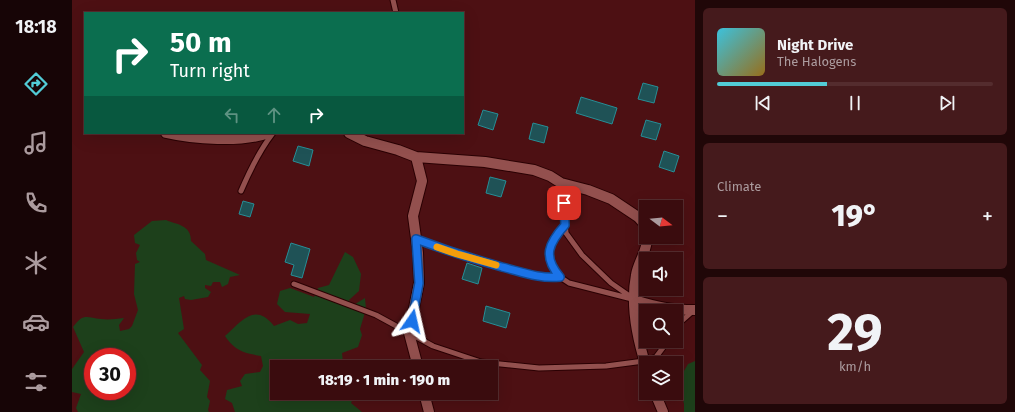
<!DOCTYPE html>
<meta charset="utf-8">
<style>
body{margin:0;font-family:"Fira Sans",sans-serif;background:#451a1c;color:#f1f3f6;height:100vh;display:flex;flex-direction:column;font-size:15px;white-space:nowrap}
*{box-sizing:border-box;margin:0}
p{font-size:13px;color:#ab9b9e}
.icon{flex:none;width:22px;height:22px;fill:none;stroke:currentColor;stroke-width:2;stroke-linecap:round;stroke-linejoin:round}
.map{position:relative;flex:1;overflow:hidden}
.details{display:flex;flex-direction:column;gap:8px;padding:8px;background:#200708;width:320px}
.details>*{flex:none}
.top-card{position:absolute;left:12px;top:12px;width:380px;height:122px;border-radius:0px;box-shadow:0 4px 16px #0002,0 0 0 1px #542c2e;background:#0b6e4f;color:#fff;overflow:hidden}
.needle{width:26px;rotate:106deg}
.fabs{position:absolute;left:567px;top:200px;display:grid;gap:8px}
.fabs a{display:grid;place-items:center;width:44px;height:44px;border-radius:0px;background:#3a0c0e;box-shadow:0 4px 16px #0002,0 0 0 1px #542c2e;font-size:20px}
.speed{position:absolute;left:12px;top:348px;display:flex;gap:8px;font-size:20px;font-weight:700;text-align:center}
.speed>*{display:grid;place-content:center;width:52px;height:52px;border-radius:50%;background:#3a0c0e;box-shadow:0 4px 16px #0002,0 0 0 1px #542c2e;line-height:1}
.speed .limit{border:6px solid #d22;background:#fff;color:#111}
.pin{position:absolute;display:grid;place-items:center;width:34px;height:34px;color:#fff;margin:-17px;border-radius:8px;box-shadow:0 2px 6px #0006}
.me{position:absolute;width:44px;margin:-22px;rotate:11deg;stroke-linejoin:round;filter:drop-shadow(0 0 3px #0008)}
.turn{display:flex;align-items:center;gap:14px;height:84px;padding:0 20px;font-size:18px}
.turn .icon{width:52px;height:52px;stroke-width:2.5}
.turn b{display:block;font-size:28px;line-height:34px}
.lanes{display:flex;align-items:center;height:38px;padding:0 20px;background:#0003;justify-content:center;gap:20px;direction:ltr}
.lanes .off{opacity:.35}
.big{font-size:30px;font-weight:800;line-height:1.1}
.details .tile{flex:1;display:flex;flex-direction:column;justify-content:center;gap:6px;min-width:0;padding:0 14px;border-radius:6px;background:#451a1c}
.details .dial{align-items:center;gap:0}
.dial b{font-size:52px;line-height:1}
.song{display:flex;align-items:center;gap:12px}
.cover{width:48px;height:48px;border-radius:6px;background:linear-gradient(135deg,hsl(190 70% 55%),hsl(40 70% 35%))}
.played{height:4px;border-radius:2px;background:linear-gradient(90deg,#52ccd6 40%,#542c2e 40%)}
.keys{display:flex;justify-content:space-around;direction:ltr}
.heat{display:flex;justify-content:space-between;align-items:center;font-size:22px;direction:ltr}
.trip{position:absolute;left:198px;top:360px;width:228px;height:40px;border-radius:0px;background:#3a0c0e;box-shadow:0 4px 16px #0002,0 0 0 1px #542c2e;font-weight:800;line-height:40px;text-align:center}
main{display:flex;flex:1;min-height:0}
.menu{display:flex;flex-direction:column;width:72px;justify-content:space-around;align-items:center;background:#170506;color:#ab9b9e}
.menu .icon{width:28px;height:28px}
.menu .current{color:#52ccd6}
.menu b{font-size:18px;color:#f1f3f6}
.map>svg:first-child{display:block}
</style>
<main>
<nav class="menu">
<b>18:18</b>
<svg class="icon current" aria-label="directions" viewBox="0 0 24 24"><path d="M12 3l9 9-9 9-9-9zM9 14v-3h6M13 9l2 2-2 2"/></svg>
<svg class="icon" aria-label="music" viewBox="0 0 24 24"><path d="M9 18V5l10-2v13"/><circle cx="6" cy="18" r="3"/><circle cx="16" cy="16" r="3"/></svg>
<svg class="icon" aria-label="phone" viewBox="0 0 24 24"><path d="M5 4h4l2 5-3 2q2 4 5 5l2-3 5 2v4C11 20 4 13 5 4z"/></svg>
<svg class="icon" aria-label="climate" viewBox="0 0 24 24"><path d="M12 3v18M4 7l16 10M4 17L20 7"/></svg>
<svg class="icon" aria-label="car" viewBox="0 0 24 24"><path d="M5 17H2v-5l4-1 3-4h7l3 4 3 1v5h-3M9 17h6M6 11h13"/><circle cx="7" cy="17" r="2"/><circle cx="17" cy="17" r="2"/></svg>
<svg class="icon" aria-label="filters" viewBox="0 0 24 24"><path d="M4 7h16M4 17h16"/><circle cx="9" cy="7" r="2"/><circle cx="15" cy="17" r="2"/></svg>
</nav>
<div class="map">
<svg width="623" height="412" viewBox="0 0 623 412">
<rect width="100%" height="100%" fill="#4d1013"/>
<path fill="#1d401b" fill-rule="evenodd" d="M94 220C106 225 119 225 119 241L133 254 134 260 168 275 158 277 156 284 150 287 148 282H141L139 286 133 285V288L139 292 136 297 119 300 113 299 112 296 107 298 112 329 106 333 130 365 128 370 138 381 135 397 138 401 136 410 137 412H6L4 408 9 394 0 392V369L12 352 1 327C11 313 14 317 29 319 36 320 44 319 52 318L47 325 48 331 57 329 60 326 66 310 62 294 63 264 68 262 65 260 64 253 68 245 63 243 62 235 80 221ZM21 357H55V391H21Z
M273 252 281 257 289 274 287 291 277 300 280 306 293 298 294 309 288 329 290 335 286 347 270 353 271 363 269 367H205V393H280L282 396 279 403 290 412H163L160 403 153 399 155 390 170 386 168 381 173 374 188 372 191 366 189 356C172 353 163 351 153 336 170 321 183 302 202 326L218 320 226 324 235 323 238 314 213 312 205 304 208 291 218 288 242 297 246 288 257 285Z
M623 361V412H612V404L608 389 612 371 616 364Z"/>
<path fill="#1f5256" stroke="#278e96" d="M571 83 586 87 582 103 566 99Z
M509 97 545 108 540 124 504 113Z
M411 110 426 114 421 130 406 125Z
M574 120 589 124 584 140 569 136Z
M461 123 476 127 472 143 457 139Z
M226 146 241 150 237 166 221 161Z
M592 151 607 156 602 172 587 167Z
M418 177 434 181 429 197 414 193Z
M171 201 182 204 178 217 167 214Z
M219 243 238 249 230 278 219 275 222 265 213 262Z
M395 263 410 268 406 284 390 279Z
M414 306 438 313 434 328 411 321Z"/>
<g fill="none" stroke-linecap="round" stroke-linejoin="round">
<defs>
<path id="lane" d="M321 0 324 13
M489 183 492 203 494 233 510 255 539 283 562 299
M169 191C178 170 187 151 201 133
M493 225 481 238 477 249 478 261 482 270 488 277 497 283 560 299
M345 239C373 250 401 259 430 267 450 272 468 278 488 277
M222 284 304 315 361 346 409 362 467 368 534 366 572 361 584 357 596 341
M604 326 621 311"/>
<path id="street" d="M94 133C120 139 171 143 196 133
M277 133 293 141 326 150 344 157 413 162 462 170 478 176 489 183 516 190 539 199 566 217 574 226
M344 157 350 181 341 216 346 253 347 283 337 333 346 367
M562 300C585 307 599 310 623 310
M574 366C565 338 558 306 564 275 566 262 576 250 575 237
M352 393 357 412
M583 393 591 412"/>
</defs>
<use href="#lane" stroke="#2a0003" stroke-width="7"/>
<use href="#street" stroke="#2a0003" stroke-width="12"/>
<use href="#lane" stroke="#93504e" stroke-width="5"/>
<use href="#street" stroke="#93504e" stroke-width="10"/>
</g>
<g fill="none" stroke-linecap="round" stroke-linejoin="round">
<defs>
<path id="route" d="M340 321 347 283 344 239C373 250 401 259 430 267 450 272 467 279 488 277 470 256 477 243 493 225L492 203"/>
</defs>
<use href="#route" stroke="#114b97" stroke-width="10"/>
<use href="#route" stroke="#1a73e8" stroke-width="7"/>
<path stroke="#f59e0b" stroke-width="7" d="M365 247 385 254 424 265"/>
</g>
</svg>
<div class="fabs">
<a><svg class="needle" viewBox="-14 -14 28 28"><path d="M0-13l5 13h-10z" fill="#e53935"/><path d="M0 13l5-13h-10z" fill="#ab9b9e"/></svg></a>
<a><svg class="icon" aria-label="sound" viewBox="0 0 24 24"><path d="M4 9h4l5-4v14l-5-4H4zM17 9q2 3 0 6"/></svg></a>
<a><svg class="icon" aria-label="search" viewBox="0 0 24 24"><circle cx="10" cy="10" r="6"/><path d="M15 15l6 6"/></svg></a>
<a><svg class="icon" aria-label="layers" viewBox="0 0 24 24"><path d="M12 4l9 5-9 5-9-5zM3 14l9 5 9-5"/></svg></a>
</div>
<div class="speed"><div class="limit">30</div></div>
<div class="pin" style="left:492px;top:203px;background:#d93025"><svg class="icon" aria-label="arrive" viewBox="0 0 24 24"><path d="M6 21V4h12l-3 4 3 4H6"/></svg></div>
<svg class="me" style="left:340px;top:321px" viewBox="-20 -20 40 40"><path d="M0-17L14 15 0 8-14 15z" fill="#1a73e8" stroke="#fff" stroke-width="4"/></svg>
<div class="trip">18:19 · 1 min · 190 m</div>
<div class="top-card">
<div class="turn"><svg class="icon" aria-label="right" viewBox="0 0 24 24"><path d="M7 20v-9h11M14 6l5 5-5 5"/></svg><div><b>50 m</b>Turn right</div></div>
<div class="lanes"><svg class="icon off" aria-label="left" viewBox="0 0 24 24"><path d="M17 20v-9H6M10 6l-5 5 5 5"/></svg><svg class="icon off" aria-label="ahead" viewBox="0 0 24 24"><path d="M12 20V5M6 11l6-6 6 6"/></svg><svg class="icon" aria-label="right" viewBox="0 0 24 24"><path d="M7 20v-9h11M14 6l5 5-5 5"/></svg></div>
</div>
</div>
<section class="details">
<div class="tile">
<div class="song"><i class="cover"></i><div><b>Night Drive</b><p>The Halogens</p></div></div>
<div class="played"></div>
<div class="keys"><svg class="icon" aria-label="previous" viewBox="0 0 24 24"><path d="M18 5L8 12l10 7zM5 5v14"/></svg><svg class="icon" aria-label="pause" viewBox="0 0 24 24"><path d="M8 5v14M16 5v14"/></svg><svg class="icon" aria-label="next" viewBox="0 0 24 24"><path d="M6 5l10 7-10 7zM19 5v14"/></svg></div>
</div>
<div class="tile"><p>Climate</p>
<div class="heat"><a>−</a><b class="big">19°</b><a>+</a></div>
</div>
<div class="tile dial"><b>29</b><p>km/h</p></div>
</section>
</main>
